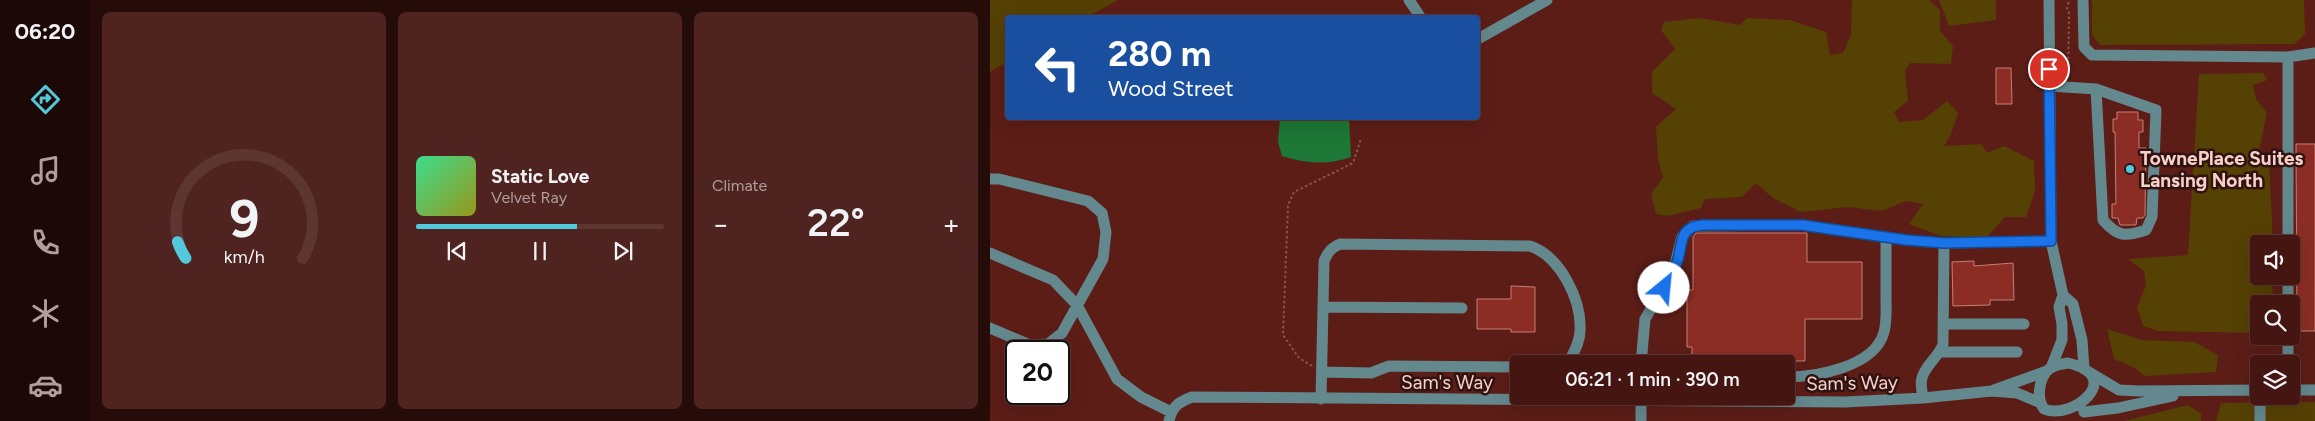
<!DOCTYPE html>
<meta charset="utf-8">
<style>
body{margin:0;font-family:Figtree,sans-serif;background:#4f231f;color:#f1f3f6;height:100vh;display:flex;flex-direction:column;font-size:19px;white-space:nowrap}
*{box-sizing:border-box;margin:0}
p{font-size:16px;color:#b09f9f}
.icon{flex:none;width:28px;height:28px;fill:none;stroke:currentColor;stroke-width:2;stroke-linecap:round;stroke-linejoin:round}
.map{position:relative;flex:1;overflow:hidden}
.side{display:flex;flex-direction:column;gap:12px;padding:12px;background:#260c09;width:900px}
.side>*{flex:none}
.guide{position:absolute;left:15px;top:15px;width:475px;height:105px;border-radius:5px;box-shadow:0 5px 20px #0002,0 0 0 1px #5d3531;background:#1a4fa0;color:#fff;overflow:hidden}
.tools{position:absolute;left:1260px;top:235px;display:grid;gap:10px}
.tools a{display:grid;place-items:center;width:50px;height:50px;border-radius:5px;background:#451611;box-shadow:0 5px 20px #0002,0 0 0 1px #5d3531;font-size:25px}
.speed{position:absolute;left:15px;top:340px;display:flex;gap:10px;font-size:25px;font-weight:700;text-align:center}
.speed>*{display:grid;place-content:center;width:65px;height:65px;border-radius:50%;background:#451611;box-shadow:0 5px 20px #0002,0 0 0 1px #5d3531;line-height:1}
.speed .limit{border:2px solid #111;border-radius:8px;background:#fff;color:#111}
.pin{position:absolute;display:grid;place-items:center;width:42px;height:42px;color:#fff;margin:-21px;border:2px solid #fff;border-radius:50%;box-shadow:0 1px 5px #0007}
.me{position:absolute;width:55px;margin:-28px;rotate:28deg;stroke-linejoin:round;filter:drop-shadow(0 0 4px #0008)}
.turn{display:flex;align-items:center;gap:18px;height:105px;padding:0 20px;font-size:22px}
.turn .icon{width:65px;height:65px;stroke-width:2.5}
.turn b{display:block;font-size:35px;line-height:42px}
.big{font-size:38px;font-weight:600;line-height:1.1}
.side .tile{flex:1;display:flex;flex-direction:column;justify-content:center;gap:8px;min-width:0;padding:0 18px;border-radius:8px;background:#4f231f}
.side .dial{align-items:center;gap:0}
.dial svg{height:130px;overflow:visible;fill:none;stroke:#5d3531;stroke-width:7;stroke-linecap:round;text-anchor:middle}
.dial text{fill:#f1f3f6;stroke:none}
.song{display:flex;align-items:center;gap:15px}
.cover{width:60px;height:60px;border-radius:8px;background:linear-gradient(135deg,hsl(150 70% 55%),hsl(60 70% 35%))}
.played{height:5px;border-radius:2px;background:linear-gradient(90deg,#53cadc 65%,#5d3531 65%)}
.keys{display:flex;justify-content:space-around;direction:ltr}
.heat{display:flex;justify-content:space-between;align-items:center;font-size:28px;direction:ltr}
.side .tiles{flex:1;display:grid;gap:12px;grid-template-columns:repeat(3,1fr)}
.trip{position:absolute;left:520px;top:355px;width:285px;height:50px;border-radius:5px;background:#451611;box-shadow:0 5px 20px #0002,0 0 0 1px #5d3531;font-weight:600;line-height:50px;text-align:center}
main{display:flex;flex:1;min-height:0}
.menu{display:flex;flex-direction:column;width:90px;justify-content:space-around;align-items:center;background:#1c0907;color:#b09f9f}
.menu .icon{width:35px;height:35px}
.menu .selected{color:#53cadc}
.menu b{font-size:22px;color:#f1f3f6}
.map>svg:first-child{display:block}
</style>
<main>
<nav class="menu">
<b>06:20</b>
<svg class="icon selected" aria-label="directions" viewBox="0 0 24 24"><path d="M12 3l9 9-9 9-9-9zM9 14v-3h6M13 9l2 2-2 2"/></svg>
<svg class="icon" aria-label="music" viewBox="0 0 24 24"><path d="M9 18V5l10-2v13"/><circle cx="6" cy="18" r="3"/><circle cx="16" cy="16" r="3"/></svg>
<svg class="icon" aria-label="phone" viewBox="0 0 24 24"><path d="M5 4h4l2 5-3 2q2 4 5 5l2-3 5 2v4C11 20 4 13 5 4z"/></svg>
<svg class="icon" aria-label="climate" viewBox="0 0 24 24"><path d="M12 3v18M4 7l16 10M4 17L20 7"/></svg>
<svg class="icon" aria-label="car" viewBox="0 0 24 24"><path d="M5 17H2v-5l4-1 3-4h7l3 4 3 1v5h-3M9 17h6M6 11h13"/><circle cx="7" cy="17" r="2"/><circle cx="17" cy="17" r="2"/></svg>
</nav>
<section class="side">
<div class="tiles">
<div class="tile dial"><svg viewBox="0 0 100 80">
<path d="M14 69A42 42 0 1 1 86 69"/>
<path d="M14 69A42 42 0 0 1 9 59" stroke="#53cadc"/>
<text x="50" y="56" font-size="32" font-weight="700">9</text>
<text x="50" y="72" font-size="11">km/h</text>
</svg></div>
<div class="tile">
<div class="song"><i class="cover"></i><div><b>Static Love</b><p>Velvet Ray</p></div></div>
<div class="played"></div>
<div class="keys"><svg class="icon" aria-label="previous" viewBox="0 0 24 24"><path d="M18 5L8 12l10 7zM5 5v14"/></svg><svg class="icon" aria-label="pause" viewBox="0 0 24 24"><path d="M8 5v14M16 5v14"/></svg><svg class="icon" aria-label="next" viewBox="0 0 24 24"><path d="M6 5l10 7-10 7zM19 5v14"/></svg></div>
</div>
<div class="tile"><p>Climate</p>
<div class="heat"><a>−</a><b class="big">22°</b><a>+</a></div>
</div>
</div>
</section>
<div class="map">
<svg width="1325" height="421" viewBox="0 0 1325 421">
<rect width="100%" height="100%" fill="#5c1d17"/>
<path fill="#554104" d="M0 0H128L97 17 18 18 17 62 0 72Z
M862 0H939L950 10V31L963 46 961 64 920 63 915 71 918 101 904 112 909 122 933 120 957 101 968 113 961 134 954 146 991 144 997 153 1014 146 1044 161 1045 191 1036 217H1015L996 238 951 236 919 224 933 204 916 201 891 211 858 207 811 212 783 198 766 183 752 197 715 199 711 208 678 216 666 214 661 194 673 177 668 160 666 127 686 109 662 93V72L685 49 671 30 674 22 710 18 750 25 757 18 800 20 836 32 840 55 853 53 861 35Z
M949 0H1006V20L959 26Z
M1102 0H1314L1315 34 1304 44 1110 45 1102 35Z
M1273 73 1277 80 1263 85 1266 99 1277 113 1267 159 1279 161 1283 244H1269V276H1282L1283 304H1269V333L1168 331 1153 326 1147 307 1156 286 1154 271 1138 259 1198 255 1209 74Z
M1117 329 1152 340 1204 342 1228 355 1226 372 1154 376 1145 368 1124 359Z
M1325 402V421H1226L1231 403Z
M1198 405 1211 414V421H1134Z"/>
<path fill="#1d7736" d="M290 118H359L361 157C338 165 315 164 292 156L288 142Z"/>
<path fill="#8b2d25" stroke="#c87e74" d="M1006 68H1021L1022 104H1006Z
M1127 112H1148V120H1153V132H1149V148H1156L1155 215 1153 218H1147L1146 225H1130L1128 218H1122V204H1126L1125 132H1123V119H1127Z
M1306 144H1325V331H1307Z
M706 233H817V262H872V319H815V361H702V347H697V290H703V237Z
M984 261V266L1023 263 1024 300H1000V305L963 306 962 262Z
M521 286 545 287V332H521V329H487V299H521Z"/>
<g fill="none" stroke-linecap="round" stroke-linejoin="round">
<path stroke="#8c534d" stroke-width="2" stroke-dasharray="2.5 2.5" stroke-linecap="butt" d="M1078 74 1079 13 1077 8 1079 0
M322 366 309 358 293 335 298 205 304 192 363 163 371 139"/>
<path stroke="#63888e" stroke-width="11" d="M419 0 431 18
M1059 0 1061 241 1073 295 1069 307 1072 324V340L1061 368
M1093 0 1094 47 1102 55 1298 57 1325 53
M488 39 557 0
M1298 57V244
M1059 86 1106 89 1166 110 1162 217 1156 230C1135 237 1128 237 1113 220L1106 89
M0 179H9L98 201 112 213 116 232 113 259 72 333 58 344 40 345 0 328
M0 253 63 280 87 305 127 379 151 397 181 412
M1298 276V304
M1073 295 1083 304 1092 340 1094 369
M333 307 472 308
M954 324H1034
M1298 336V364
M951 352H1027
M1078 363C1136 376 1083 421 1054 409 1046 398 1049 378 1059 369 1064 365 1071 364 1078 363Z
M651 364 655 319 683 272 692 237 703 226 812 225 916 240 954 243
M1097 371 1129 390 1150 391 1269 390
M332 372 381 373 399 366 529 367
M796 377C826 377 885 367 894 332 897 321 896 309 896 298 896 278 896 257 896 237
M1004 390 1057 371
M1301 390H1325
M651 396V421
M1270 396V421
M933 398C932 392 930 384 932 378 935 365 949 357 953 344L954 243 1061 241
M331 399 334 261C338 252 341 248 350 244L540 246C570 256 592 300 590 331 590 343 583 353 578 364
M1094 412 1128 408 1183 396
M179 421C182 406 189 402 202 397L855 402 933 398 1002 391 1027 393 1051 403"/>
</g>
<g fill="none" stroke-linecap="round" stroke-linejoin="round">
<defs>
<path id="route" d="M674 288C679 279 685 270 688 259 693 241 689 228 712 225H812L916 240 954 243 1061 241 1059 69"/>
</defs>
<use href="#route" stroke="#114b97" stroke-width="12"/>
<use href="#route" stroke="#1a73e8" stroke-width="9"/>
</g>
<circle fill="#53cadc" stroke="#2f1310" stroke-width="2" cx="1140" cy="169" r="5"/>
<g text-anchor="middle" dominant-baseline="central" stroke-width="5" stroke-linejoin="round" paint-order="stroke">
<g font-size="19" font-weight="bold" fill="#f8cfc9" stroke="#2f1310" text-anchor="start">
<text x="1150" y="158">TownePlace Suites<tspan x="1150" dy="22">Lansing North</tspan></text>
</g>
<g font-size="19" fill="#f8cfc9" stroke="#2f1310">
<text x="457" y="382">Sam's Way</text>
<text transform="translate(862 383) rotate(-1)">Sam's Way</text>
</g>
</g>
</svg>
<div class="tools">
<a><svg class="icon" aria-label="sound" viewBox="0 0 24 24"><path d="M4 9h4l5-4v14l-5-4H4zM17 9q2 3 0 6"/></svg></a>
<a><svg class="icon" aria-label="search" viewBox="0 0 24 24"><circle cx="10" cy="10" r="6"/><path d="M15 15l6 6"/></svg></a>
<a><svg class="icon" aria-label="layers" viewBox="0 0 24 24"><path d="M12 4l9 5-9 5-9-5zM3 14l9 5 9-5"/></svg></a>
</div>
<div class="speed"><div class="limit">20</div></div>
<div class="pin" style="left:1059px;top:69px;background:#d93025"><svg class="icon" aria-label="arrive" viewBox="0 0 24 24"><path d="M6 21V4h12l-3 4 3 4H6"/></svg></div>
<svg class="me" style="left:674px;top:288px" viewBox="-20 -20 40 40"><circle r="19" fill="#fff"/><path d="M0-13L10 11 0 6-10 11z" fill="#1a73e8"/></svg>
<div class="trip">06:21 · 1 min · 390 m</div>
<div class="guide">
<div class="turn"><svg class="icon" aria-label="left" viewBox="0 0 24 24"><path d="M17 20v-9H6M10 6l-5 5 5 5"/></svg><div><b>280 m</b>Wood Street</div></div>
</div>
</div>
</main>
